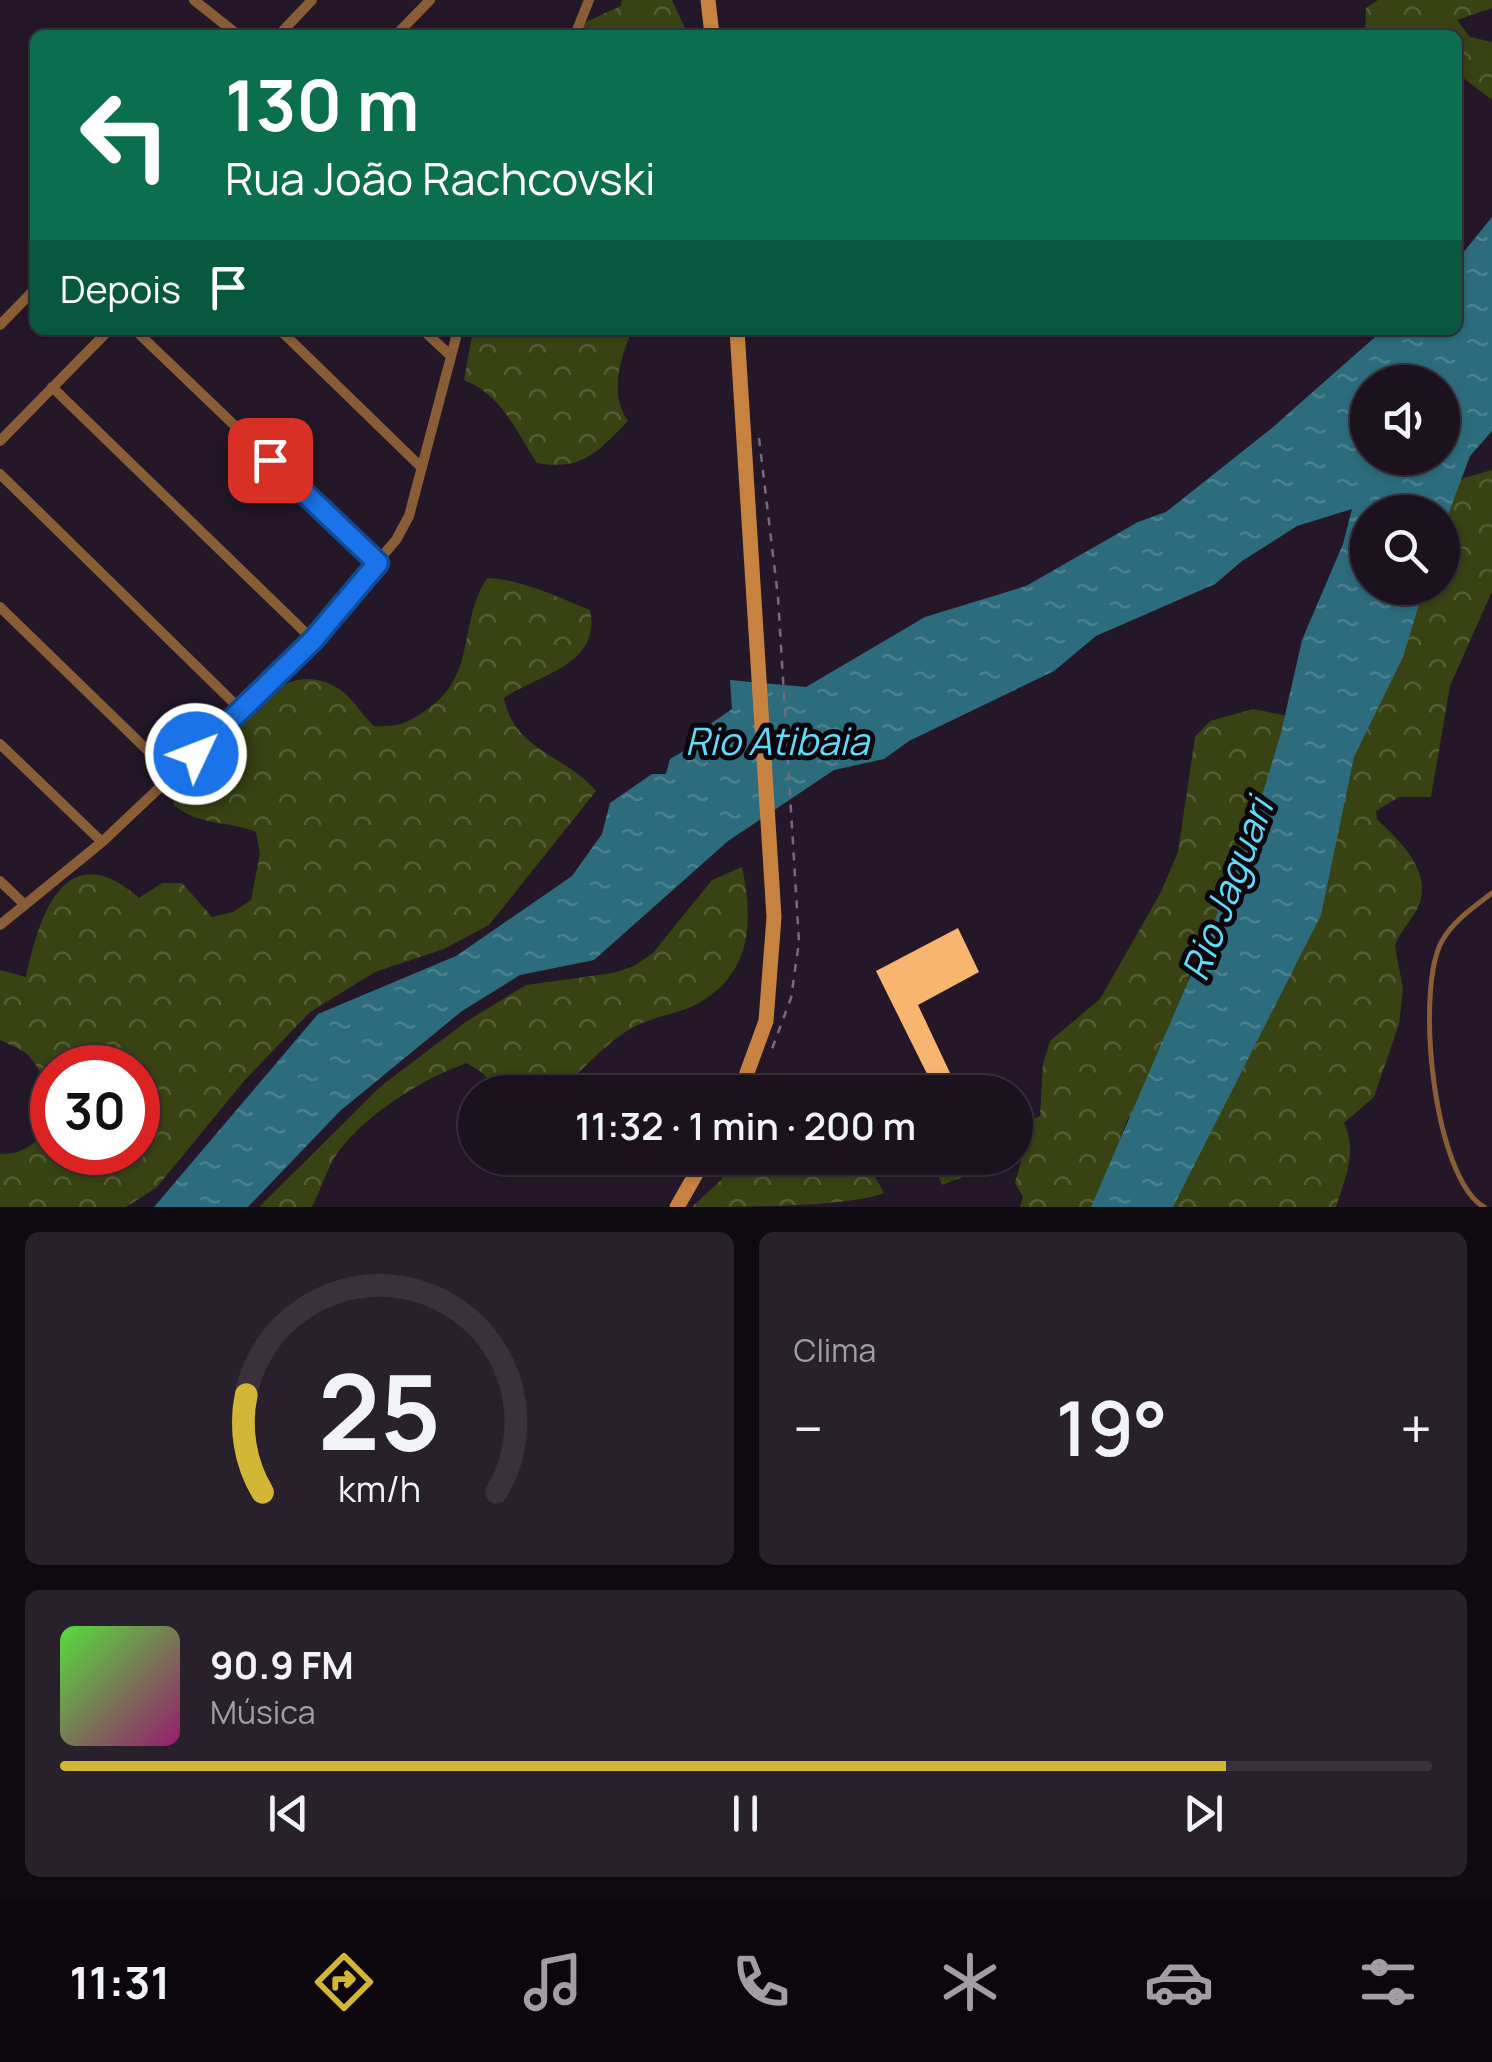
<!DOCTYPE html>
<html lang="pt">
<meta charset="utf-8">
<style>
body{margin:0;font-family:Manrope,sans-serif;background:#28202b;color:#f1f3f6;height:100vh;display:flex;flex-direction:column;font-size:38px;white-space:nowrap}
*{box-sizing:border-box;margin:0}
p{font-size:32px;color:#a09ea4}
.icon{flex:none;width:55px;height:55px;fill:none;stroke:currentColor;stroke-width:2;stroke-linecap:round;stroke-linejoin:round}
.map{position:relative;height:1207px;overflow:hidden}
.panel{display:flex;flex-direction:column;gap:25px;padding:25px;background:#0f0a10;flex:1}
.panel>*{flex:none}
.guide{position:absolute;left:30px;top:30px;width:1432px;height:305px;border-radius:15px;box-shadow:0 2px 8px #0004,0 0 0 2px #39323c;background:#0b6e4f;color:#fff;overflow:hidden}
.buttons{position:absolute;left:1350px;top:365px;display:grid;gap:20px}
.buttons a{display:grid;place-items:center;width:110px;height:110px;border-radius:50%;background:#1b121e;box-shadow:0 2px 8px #0004,0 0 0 2px #39323c;font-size:50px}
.speed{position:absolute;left:30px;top:1045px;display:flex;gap:20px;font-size:50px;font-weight:700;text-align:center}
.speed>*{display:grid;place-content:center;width:130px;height:130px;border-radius:50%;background:#1b121e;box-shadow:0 2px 8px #0004,0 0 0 2px #39323c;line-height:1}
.speed .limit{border:15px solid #d22;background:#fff;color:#111}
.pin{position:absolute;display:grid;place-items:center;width:85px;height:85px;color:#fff;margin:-42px;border-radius:20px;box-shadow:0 5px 15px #0006}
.me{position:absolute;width:110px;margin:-55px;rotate:47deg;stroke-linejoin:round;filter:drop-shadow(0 0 8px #0008)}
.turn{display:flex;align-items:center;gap:35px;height:210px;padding:0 30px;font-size:45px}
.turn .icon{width:130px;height:130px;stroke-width:2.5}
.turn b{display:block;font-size:70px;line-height:85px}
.then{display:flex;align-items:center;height:95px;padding:0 30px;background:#0003;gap:20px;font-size:38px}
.big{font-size:75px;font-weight:600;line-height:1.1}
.panel .widget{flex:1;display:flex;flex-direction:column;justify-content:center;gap:15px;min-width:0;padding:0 35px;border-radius:15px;background:#28202b}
.panel .dial{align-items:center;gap:0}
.dial svg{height:260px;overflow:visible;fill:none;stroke:#39323c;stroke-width:7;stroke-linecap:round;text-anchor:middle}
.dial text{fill:#f1f3f6;stroke:none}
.song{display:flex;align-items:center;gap:30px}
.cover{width:120px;height:120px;border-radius:15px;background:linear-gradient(135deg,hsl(110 70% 55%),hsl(320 70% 35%))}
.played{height:10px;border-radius:5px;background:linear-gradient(90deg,#d3b635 85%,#39323c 85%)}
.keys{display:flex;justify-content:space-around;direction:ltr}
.heat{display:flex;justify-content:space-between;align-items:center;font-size:55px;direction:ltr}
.panel .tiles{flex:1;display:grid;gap:25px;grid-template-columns:1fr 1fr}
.widget:last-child{grid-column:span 2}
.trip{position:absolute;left:458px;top:1075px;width:575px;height:100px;border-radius:50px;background:#1b121e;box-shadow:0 2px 8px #0004,0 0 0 2px #39323c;font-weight:600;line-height:100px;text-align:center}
.tab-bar{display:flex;height:160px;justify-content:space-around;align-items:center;background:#0b070c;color:#a09ea4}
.tab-bar .icon{width:70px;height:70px}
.tab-bar .on{color:#d3b635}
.tab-bar b{font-size:45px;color:#f1f3f6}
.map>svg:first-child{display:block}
</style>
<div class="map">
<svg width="1492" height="1207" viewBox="0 0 1492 1207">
<defs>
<pattern id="forest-crowns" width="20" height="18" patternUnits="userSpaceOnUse" patternTransform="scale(2.5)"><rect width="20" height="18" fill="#384213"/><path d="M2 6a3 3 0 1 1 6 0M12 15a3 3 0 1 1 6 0" fill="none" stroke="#555d36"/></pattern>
<pattern id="water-ripples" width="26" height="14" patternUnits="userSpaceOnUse" patternTransform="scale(2.5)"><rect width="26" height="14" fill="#2c6c7c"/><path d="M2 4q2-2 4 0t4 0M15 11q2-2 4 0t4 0" fill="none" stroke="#4b818f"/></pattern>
</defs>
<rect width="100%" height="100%" fill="#241828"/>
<path fill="url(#forest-crowns)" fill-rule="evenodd" d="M622 0H672L688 35H573L577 26 621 6Z
M1378 0H1492V8L1457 20 1470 37 1492 42V100L1458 74V35H1365L1366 8Z
M473 330H632C620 360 609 393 628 421 597 452 583 471 537 463 515 430 503 396 464 380Z
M1492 470V591L1450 686 1431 797H1399L1376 811 1377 819C1397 839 1428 866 1421 898 1418 915 1400 929 1395 946L1403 989 1399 1024 1374 1097 1344 1123C1358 1153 1345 1178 1336 1207H1134L1386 588H1442L1446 490 1464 478Z
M487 578C521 579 557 597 590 610 601 665 542 673 504 698 514 751 566 755 596 791L489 925 444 949 375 972 310 1012 245 1080 156 1188 126 1207H0V1154C56 1155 61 1090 28 1055 22 1049 8 1044 0 1040V970L26 977C39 916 65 833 139 898L162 883H182L212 917 233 912 251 900 260 853 256 832C226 820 197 826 173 804 182 782 199 776 213 758 242 720 285 651 342 691 353 699 363 716 374 726 397 727 406 724 425 711 478 676 457 625 487 578ZM52 1068H138V1152H52Z
M1253 709 1298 718 1216 926 1191 955 1187 997 1154 1078 1126 1122 1097 1207H1020L1023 1197 1015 1183 1025 1147 1015 1143V1127L1040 1116 1043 1064 1050 1041 1100 999 1161 892 1178 852 1195 737 1210 721Z
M742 867C753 920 753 972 699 1003 679 1014 654 1016 634 1027 604 1043 583 1071 557 1092H497L484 1074 467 1063C425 1077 365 1115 339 1151 326 1168 322 1189 312 1207H259L381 1086 467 1021 526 985 613 973 634 966 653 953 712 880Z
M734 1158H852L873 1173 884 1193C850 1207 737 1207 692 1207L721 1180Z
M962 1158H987L965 1176 942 1185 939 1178Z"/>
<path fill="url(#water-ripples)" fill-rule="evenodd" d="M1492 217V431L1470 456 1443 528 1442 512H1368V588H1424L1403 657 1354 757 1321 915 1173 1207H1091L1247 845 1281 733 1302 640 1343 544 1352 509 1297 526 1242 561 1215 584 1096 636 1054 671 909 741 884 759 834 770 728 841 594 960 520 975 462 1011 340 1111 248 1207H154L318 1014 456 956 572 876 602 834 610 803 652 774H666L670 759 699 742 703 729 732 709 730 680 806 687 925 617 1026 586 1138 522 1166 512 1272 428 1383 330H1458V259ZM1368 382H1442V458H1368Z"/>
<path fill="#f7b570" d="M958 928 979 972 918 1005 959 1092H936L876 971Z"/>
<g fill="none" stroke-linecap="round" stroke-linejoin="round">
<path stroke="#756b79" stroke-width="2.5" stroke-dasharray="8 8" stroke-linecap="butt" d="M759 438 778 597 799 942 791 998 772 1049"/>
<path stroke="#895e37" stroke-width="5" d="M1484 1207C1433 1177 1415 989 1442 941 1453 921 1474 907 1492 893"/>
<path stroke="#895e37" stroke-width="10" d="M194 0 238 35
M279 35 312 0
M396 35 430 0
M575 35 589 0
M0 325 35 289
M135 330 378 563
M280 330 422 468
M423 330 451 356
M52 387 313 640
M0 441 109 330
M0 474 242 711
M0 607 173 775
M0 744 102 842
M0 881 24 904
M0 925 102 842 281 673 396 540 409 516 458 330"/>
<path stroke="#c8823f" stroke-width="15" d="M708 0 712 35
M737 330 774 917 766 1021 740 1092
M677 1207 705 1158"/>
</g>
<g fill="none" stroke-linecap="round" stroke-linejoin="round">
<defs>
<path id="route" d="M196 754 313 640 378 563 270 460"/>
</defs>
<use href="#route" stroke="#114b97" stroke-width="25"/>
<use href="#route" stroke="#1a73e8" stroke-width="18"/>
</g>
<g text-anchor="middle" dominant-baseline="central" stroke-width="10" stroke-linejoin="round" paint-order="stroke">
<g font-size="38" font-style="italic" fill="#61dbfa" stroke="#0a060c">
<text x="777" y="740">Rio Atibaia</text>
<text transform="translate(1226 889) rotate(-69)">Rio Jaguari</text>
</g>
</g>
</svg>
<div class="buttons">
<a><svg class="icon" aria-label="sound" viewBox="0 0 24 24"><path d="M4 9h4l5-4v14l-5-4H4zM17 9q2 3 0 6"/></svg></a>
<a><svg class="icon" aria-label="search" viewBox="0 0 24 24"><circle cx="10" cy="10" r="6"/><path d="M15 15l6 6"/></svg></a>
</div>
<div class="speed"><div class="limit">30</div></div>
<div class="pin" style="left:270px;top:460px;background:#d93025"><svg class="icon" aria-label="arrive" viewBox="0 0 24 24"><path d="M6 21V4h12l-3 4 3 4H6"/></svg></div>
<svg class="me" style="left:196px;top:754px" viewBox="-20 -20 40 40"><circle r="17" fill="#1a73e8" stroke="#fff" stroke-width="3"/><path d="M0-11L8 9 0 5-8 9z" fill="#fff"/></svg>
<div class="trip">11:32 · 1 min · 200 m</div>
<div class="guide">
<div class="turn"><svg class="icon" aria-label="left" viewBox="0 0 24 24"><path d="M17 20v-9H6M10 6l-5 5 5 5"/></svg><div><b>130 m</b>Rua João Rachcovski</div></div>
<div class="then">Depois<svg class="icon" aria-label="arrive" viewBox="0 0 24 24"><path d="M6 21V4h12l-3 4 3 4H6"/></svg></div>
</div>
</div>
<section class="panel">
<div class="tiles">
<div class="widget dial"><svg viewBox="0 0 100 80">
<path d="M14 69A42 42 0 1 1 86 69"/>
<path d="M14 69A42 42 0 0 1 9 39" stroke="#d3b635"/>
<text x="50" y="56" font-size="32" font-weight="700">25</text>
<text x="50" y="72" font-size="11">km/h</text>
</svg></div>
<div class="widget"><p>Clima</p>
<div class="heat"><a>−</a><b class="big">19°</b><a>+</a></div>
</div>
<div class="widget">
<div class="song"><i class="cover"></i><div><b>90.9 FM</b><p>Música</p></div></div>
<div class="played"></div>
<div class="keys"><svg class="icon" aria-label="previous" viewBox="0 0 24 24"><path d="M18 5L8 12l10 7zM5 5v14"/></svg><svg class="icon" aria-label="pause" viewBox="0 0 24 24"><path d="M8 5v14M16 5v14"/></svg><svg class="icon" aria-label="next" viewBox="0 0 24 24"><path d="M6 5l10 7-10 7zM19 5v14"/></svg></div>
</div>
</div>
</section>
<nav class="tab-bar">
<b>11:31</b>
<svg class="icon on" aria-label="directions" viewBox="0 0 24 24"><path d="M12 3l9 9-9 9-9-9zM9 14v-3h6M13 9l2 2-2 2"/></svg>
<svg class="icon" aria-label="music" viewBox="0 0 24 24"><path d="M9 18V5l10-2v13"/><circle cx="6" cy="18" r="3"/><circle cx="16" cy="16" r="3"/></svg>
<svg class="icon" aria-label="phone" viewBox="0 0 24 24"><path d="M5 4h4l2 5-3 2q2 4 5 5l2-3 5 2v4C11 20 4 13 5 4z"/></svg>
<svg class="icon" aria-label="climate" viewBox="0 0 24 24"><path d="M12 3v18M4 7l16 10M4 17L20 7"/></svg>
<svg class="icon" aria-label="car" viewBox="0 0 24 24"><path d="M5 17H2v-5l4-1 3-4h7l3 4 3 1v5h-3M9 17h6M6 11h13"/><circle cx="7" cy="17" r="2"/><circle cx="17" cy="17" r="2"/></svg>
<svg class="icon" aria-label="filters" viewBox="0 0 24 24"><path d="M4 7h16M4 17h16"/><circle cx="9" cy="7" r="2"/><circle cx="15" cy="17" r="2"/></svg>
</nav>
